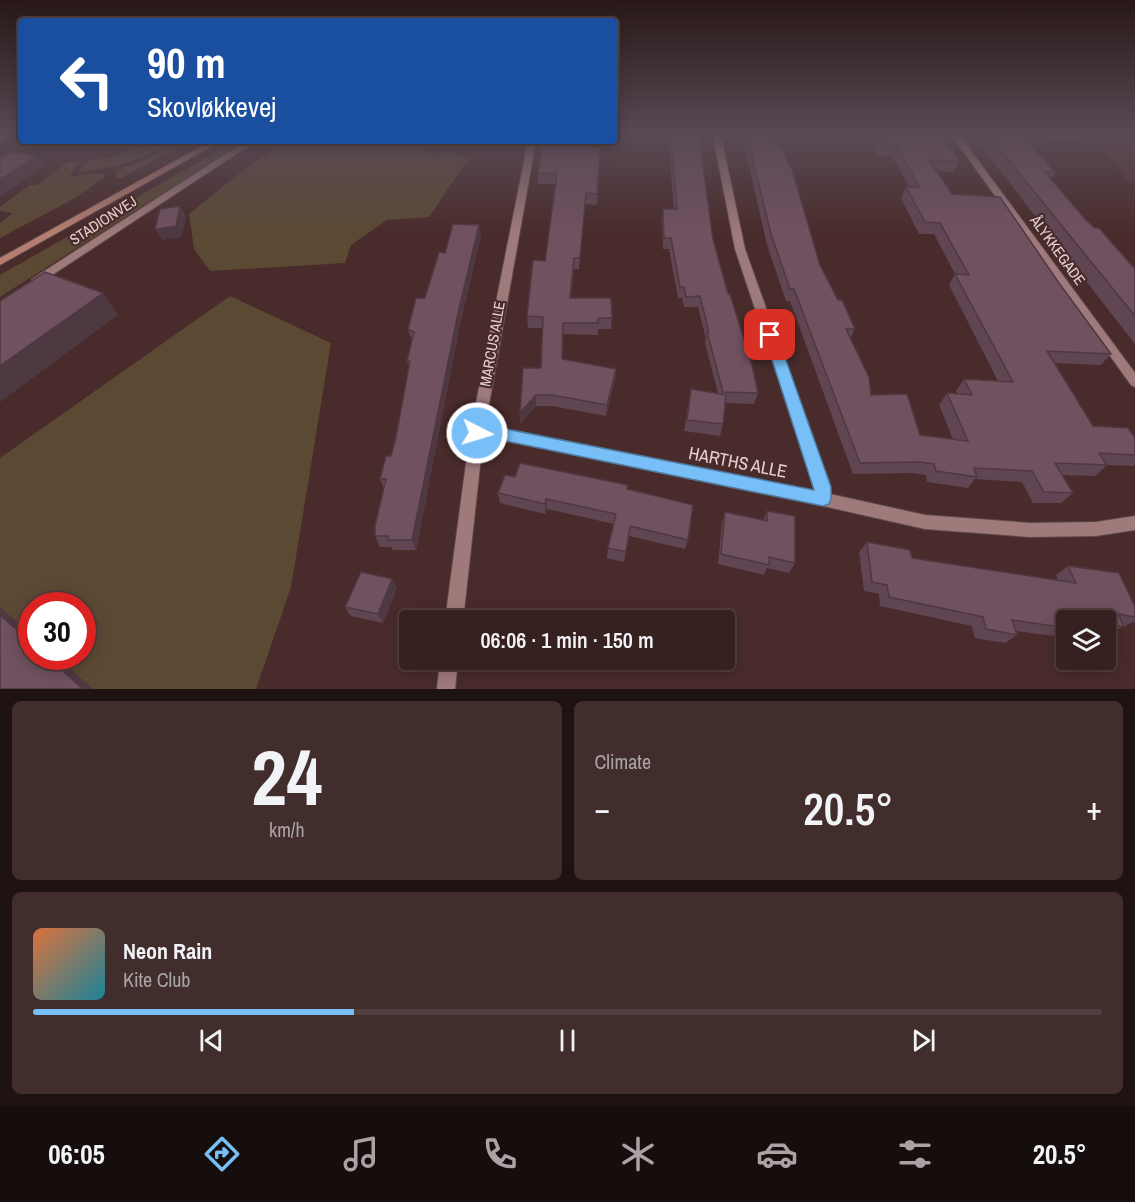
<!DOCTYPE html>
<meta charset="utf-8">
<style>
body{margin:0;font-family:"Archivo Narrow",sans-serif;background:#422d2d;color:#f1f3f6;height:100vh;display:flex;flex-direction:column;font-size:22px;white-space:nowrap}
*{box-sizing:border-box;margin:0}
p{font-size:20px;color:#aaa3a5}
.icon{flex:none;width:33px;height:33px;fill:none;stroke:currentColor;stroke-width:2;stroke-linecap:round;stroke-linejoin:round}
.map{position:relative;height:689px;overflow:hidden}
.panel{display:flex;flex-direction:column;gap:12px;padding:12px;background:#1e1212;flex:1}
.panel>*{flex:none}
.guide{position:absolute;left:18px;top:18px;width:600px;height:126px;border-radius:6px;box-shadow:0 3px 15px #0003,0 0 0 2px #513e3e;background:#1a4fa0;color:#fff;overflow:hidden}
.buttons{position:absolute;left:1056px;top:610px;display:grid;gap:12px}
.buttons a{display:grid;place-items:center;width:60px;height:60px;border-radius:6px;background:#372020;box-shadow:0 3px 15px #0003,0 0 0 2px #513e3e;font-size:30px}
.speed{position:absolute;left:18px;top:592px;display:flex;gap:12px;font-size:30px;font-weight:700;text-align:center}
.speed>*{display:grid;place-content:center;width:78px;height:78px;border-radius:50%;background:#372020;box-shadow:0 3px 15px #0003,0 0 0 2px #513e3e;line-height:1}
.speed .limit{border:9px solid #d22;background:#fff;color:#111}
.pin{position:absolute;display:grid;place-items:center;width:51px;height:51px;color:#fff;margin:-26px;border-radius:12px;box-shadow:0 3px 9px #0006}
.me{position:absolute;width:66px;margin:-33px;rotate:95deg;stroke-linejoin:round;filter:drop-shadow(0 0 4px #0008)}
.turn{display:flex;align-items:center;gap:21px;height:126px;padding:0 30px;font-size:27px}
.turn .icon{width:78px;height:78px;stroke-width:2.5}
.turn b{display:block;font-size:42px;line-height:51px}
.big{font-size:45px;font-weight:600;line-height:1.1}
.panel .tile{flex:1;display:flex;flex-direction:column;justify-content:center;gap:9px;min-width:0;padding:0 21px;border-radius:9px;background:#422d2d}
.panel .dial{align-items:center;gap:0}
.dial b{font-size:78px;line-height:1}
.song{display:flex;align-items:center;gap:18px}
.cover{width:72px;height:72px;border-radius:9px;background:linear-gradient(135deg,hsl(20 70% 55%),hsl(190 70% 35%))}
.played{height:6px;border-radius:3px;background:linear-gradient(90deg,#78bff7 30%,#513e3e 30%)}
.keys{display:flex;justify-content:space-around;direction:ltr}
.heat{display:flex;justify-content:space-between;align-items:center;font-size:33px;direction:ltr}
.panel .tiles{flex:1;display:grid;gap:12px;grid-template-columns:1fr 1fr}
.tile:last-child{grid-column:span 2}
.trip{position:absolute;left:399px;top:610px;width:336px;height:60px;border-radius:6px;background:#372020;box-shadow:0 3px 15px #0003,0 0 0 2px #513e3e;font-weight:600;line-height:60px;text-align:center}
.tabs{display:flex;height:96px;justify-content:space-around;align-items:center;background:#160d0d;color:#aaa3a5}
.tabs .icon{width:42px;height:42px}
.tabs .selected{color:#78bff7}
.tabs b{font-size:27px;color:#f1f3f6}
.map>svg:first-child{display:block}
</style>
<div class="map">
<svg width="1135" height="689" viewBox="0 0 1135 689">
<rect width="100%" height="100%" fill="#492b2b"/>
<path fill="#593435" d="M1095 136H1135V184L1128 182Z"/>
<path fill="#5b4934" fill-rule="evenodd" d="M155 141H174C145 160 112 169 78 172L88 161 115 157Z
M181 141H191L121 178 116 177V171L119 169 147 159Z
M236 141H245L0 297V275Z
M286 141H410L432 156 445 151 468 159 429 217 387 220 351 245 345 263 210 271 194 249 189 214 236 176Z
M68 162H79L70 176 103 173 104 178 73 199 0 238V223L13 213 0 211V207L30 185H36Z
M230 296 331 343 291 587 256 689H0V458ZM32 606H82V657H32Z"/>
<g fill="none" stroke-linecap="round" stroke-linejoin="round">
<defs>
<path id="minor" d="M713 136H721L745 249 830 487V494L925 515 1030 523 1096 522 1135 516V530L1096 536 1030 537 925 529 823 506 496 439H483L463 621H445L470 433 528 141H536L485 427H496L816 491 735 249Z
M952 136H960L1135 373V387L1131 385Z
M246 141H256L40 283H32L31 281 32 279Z
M440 660H458L455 689H437Z"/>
<path id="secondary" d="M0 136H8L0 142Z
M211 141H221L0 265V258Z"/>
</defs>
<use href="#minor" stroke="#614849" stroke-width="2"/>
<use href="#secondary" stroke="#614849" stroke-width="2"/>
<use href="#minor" fill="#9f7a7a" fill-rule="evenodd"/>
<use href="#secondary" fill="#b57e70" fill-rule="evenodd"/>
</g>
<path fill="#604652" d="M668 136H699L713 239 728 294 758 393 754 404 725 403 723 424 720 436 684 431 691 389 718 393 705 343 706 339 698 307H684L682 298H678L669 249H663L662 219 663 209H674Z
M742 136H771L820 265 838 300 855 329 850 339 871 395 920 435 953 439 939 405 947 393 958 394 956 391 964 379 998 381 949 285 955 274 934 234H919L901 198 906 187H909L893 157 879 156 869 136H943L959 161 954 172 937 171 952 194 1059 283 1111 354 1101 365 1054 363 1093 426 1135 438V465L1133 466 1107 465 1095 476 1062 475 1073 493 1061 503H1033L1022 482 975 479 968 488 927 482 926 475 911 473 853 474 790 301H786L767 245Z
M973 136H1023L1055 172 1051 179 1085 219 1135 269V344Z
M1049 136H1081L1078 141 1053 140Z
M591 147 600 148 597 205 585 204 579 269H574L571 298 612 318 611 329H598V335L563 334 562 360 616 369 615 380 606 416 552 406H536L520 424V413L541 368 543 328H528L527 316 545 261 556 184H538V173Z
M481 236 460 324 416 550H393L391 547H380L375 536 384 488 380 479 391 456 396 437 409 367 407 361 412 341 408 329 425 298 445 253Z
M515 477 627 489 688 540 685 549 629 536 624 562 607 558 608 548 614 524 547 509 545 514 500 503 498 493Z
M767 511 795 563 789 573 767 568 764 575 718 564 722 522 725 512 763 520Z
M867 542 912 558 1058 580 1056 575 1068 566 1135 607V621L1125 626H1123L1109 635H1106V621H1066V629H1065L1053 636 1016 631 1017 635 1005 643 975 638 972 626 880 606 879 594 864 591 859 552Z
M392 579 397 588 383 623 351 616 345 607Z"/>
<path fill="#4e3942" d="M37 155 44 165 0 197V180Z
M180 206 186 217 182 237 162 240 155 229Z
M479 225 481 236 460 324 416 550 412 540 458 313Z
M574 258V269L570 309V298Z
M103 293 118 315 0 402V366Z
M616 369 615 380 606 416 607 405Z
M536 395V406L520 424V413Z
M546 499 547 509 545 514V504Z
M392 579 397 588 383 623 378 614Z
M0 607 32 635V643L0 615Z
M47 657H57L93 689H83Z"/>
<path fill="#70515f" stroke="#4e3942" stroke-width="1.5" d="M671 136H699L713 239 728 294H730L752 365 758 393 723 392 707 332H709L700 296 686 297 684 287H680L671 238H664L663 209H677Z
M747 136H771L773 144 783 148 789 166H791L820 265 838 300H842L855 329H846L869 377 871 395 907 394 920 435 968 441 947 393 972 395 964 379 1013 382 955 274 969 275 940 223 925 222 906 187H919L897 146 883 145 878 136H943L959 161 929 160 952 194 1000 197 1059 283 1111 354 1047 351 1093 426 1128 428 1135 438V455L1099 453 1107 465 1055 463 1073 493 1044 492 1032 471 974 468 977 477 936 471 934 464 919 462 860 463 794 289H790L771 234Z
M989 136H1023L1055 172H1045L1085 219 1095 228H1099L1135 269V316Z
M543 141H591V147L600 148 597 194 586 193 580 258H574L570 298H611L612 318H598V323H563L562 359 616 369 607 405 552 395H536L520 413 523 368H541L543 317 527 316 533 260 545 261 557 174 538 173Z
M11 152 37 155 0 180V159Z
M180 206 176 226 155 229 160 209Z
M453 224 479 225 458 313 412 540H388L389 536H375V526L386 479H380L386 456H391L396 437 410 361H407L414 332 408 329 416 298H425L439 252 445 253Z
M45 272 103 293 0 366V301Z
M691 389 726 395 723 424 687 420Z
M520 463 628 485 627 489 693 505 688 540 630 526 626 552 608 548 616 514 546 499 545 504 498 493 505 475 515 477Z
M767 511 795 516V563L769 557V565L721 554 725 512 767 521Z
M867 542 910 550 912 558 1076 583 1068 566 1119 573 1135 607V617L1118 614 1124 627 1106 624V621H1085L1070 619V621H1066V623L1065 622 1066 628 1012 620 1017 635 986 629 983 617 889 597 887 585 872 582Z
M361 572 392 579 378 614 345 607Z
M0 615 32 643V657H47L83 689H0Z"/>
<linearGradient id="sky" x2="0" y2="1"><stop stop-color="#281818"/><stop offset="0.58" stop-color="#594a55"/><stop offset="1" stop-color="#594a55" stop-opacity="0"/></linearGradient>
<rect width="1135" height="233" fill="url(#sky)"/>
<path fill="#78bff7" stroke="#4e7ca1" stroke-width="1.5" d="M770 330 777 335 831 487V499L829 504 823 506 496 439 471 437 469 433 471 428 496 427 814 490 764 335Z"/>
<g text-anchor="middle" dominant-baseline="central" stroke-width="4.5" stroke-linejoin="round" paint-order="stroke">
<g font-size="15" fill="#e5d1d1" stroke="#492b2b">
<text transform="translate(103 220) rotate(-33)">STADIONVEJ</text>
<text transform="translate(1058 250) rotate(54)">ÅLYKKEGADE</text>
<text transform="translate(492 344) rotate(-80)">MARCUS ALLE</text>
</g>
<g font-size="18" fill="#e5d1d1" stroke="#492b2b">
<text transform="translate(738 462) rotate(11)">HARTHS ALLE</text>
</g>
</g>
</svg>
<div class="buttons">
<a><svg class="icon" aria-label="layers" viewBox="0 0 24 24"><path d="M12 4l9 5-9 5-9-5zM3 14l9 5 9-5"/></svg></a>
</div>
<div class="speed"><div class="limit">30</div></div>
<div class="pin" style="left:770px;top:335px;background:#d93025"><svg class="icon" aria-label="arrive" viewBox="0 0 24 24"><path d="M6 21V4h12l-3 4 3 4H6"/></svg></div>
<svg class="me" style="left:477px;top:433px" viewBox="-20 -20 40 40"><circle r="17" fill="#78bff7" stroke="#fff" stroke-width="3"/><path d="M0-11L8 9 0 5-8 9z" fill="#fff"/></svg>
<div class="trip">06:06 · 1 min · 150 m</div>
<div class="guide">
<div class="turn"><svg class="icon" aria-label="left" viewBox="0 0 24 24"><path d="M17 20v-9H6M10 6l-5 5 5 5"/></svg><div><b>90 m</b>Skovløkkevej</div></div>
</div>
</div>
<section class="panel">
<div class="tiles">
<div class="tile dial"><b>24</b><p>km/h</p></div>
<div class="tile"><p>Climate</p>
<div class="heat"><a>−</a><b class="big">20.5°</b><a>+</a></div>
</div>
<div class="tile">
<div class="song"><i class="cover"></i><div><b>Neon Rain</b><p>Kite Club</p></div></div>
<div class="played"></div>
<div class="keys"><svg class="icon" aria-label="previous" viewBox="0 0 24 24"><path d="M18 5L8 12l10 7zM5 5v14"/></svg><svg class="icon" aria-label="pause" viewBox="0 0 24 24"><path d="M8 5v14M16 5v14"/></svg><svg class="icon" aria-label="next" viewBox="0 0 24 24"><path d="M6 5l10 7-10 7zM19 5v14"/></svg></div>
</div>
</div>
</section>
<nav class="tabs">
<b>06:05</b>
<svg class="icon selected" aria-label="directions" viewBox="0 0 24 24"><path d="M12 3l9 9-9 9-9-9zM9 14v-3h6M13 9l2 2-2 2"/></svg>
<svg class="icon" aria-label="music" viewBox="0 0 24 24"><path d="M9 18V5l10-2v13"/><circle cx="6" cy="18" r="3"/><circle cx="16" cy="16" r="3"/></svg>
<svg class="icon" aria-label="phone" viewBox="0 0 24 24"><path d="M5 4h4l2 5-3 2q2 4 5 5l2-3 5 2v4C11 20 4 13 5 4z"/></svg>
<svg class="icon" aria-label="climate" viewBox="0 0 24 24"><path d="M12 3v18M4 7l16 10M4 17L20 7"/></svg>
<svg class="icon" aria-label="car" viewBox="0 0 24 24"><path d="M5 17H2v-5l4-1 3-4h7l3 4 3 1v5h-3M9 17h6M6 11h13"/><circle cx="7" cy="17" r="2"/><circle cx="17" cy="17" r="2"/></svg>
<svg class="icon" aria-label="filters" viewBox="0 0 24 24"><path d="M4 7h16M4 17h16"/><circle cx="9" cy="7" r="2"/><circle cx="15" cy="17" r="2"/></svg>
<b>20.5°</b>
</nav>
